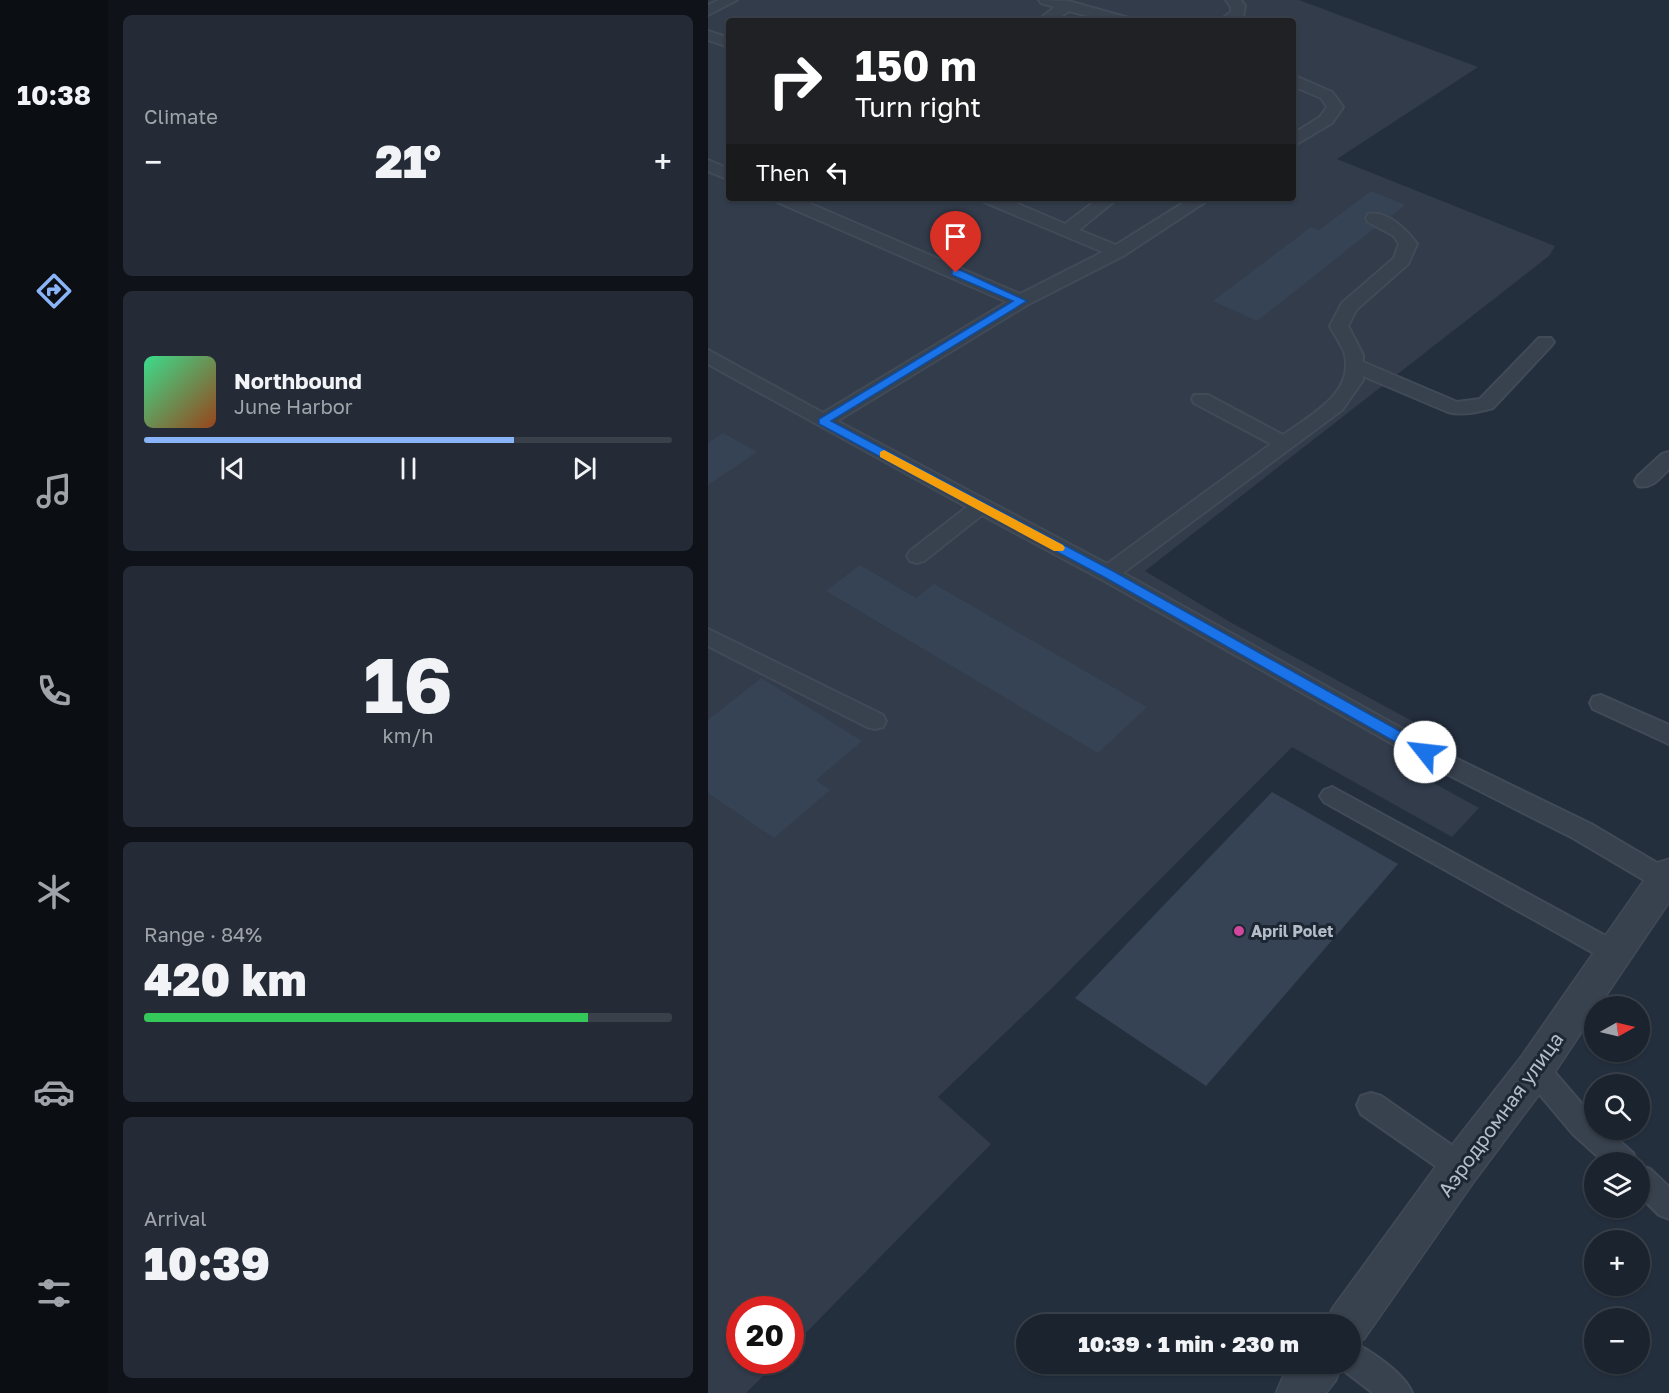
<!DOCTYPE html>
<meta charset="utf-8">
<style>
body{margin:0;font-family:"Golos Text",sans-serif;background:#242b36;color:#f1f3f6;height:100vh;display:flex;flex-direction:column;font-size:22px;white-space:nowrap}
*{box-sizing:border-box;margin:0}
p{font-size:20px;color:#a0a4aa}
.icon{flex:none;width:33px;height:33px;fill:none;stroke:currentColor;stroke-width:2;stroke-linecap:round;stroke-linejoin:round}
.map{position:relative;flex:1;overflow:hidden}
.details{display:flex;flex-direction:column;gap:15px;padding:15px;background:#0f1319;width:600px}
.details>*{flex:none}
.top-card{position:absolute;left:18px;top:18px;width:570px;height:183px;border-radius:6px;box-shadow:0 2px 4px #0004,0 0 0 2px #39404a;background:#202124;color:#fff;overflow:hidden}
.needle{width:39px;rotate:82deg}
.tools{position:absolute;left:876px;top:996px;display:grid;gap:12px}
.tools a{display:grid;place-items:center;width:66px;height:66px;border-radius:50%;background:#1b232e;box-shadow:0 2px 4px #0004,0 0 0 2px #39404a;font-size:30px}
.speed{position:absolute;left:18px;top:1296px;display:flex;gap:12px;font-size:30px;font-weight:700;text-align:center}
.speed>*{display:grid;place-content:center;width:78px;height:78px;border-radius:50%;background:#1b232e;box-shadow:0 2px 4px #0004,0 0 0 2px #39404a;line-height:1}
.speed .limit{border:9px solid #d22;background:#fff;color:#111}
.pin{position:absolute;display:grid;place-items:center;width:51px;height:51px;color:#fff;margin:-62px -26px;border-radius:50% 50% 50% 0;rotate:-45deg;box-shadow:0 0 6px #0007}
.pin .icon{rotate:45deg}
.me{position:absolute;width:66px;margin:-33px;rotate:299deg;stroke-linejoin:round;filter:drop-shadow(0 0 4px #0008)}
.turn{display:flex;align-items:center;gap:21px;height:126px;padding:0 30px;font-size:27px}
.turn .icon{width:78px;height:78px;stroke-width:2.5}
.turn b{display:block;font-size:42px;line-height:51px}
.then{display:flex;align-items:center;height:57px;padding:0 30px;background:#0003;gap:12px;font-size:22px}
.big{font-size:45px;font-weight:800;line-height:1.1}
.details .widget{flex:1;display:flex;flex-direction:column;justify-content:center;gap:9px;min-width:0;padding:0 21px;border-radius:9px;background:#242b36}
.details .dial{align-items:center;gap:0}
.dial b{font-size:78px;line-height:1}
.song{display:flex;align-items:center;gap:18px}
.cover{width:72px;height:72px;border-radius:9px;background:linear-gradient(135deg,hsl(150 70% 55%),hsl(20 70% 35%))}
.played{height:6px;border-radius:3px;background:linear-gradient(90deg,#8ab4f8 70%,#39404a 70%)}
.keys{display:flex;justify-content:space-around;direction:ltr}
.heat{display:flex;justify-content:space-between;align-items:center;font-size:33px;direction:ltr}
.charge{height:9px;border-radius:4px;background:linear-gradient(90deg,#34c759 84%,#39404a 0)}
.trip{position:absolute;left:308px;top:1314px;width:345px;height:60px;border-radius:30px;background:#1b232e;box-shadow:0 2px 4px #0004,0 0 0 2px #39404a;font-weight:800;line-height:60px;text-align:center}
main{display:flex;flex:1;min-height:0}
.tabs{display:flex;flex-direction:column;width:108px;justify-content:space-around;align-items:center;background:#0b0e12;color:#a0a4aa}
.tabs .icon{width:42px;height:42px}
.tabs .current{color:#8ab4f8}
.tabs b{font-size:27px;color:#f1f3f6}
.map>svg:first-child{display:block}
</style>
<main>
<nav class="tabs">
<b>10:38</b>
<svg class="icon current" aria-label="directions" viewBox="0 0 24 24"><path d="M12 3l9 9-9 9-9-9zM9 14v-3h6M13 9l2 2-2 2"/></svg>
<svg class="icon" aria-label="music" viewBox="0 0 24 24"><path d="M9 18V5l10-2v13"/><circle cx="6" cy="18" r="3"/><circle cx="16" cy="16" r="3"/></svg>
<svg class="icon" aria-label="phone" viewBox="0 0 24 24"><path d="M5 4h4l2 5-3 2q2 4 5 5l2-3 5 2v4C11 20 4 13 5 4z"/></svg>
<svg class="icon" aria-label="climate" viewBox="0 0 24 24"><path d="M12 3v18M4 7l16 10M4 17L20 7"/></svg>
<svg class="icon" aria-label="car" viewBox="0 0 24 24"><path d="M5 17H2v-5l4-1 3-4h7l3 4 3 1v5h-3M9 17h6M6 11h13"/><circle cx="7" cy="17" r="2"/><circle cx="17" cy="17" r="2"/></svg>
<svg class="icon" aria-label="filters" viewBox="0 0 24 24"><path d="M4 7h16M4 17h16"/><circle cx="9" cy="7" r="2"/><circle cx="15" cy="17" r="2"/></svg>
</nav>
<section class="details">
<div class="widget"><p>Climate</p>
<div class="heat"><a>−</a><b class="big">21°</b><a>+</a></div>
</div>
<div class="widget">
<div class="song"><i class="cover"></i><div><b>Northbound</b><p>June Harbor</p></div></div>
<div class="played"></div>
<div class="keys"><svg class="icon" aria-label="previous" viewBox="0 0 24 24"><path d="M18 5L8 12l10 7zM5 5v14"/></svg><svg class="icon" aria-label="pause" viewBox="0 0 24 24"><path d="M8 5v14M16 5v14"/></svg><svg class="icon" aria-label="next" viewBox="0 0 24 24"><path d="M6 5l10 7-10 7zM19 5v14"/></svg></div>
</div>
<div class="widget dial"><b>16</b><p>km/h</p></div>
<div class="widget"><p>Range · 84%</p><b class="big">420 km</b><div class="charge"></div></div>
<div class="widget"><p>Arrival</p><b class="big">10:39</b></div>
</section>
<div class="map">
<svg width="961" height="1393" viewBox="0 0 961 1393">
<rect width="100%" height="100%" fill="#242f3e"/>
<path fill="#323c4b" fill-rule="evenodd" d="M0 0H591L770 67 629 159 847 246 841 256 437 571 522 622 750 746 722 781 771 808 744 837 584 747 343 989 230 1097 283 1144 83 1348 82 1310H32V1360L70 1361 38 1393H0ZM21 21H585V198H21Z"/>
<path fill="#364354" d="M663 191 697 205 683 216 668 211 658 213 656 217 658 223 667 228 549 321 505 301 603 227 611 230Z
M15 433 49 452 0 485V443Z
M152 565 208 598 226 584 439 707 390 753 118 591Z
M53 678 154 741 108 780 122 790 66 838 0 793V720Z
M564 792 690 864 498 1086 367 998Z"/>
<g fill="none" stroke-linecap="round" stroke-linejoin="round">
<defs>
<path id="service" d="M11 0H29L0 15V5Z
M331 0 360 1 421 18 423 21H399L361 11 346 21H329L347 7 333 3Z
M518 0H533L537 6 535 17 528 21H511L523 12V7Z
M0 31 21 38V47L0 40Z
M585 75 624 92 635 107 624 123 585 146V134L612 117 619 107 613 98 585 86Z
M0 160 21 169V180L0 171Z
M67 198H89L312 294 395 252 276 202 274 198H296L357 224 391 198H410L371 230 408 245 483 198H503L415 256 319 305 129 421 399 564 563 444 486 403 484 399 486 395H500L575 435C601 416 646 394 637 355 635 346 626 335 622 326L634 303 686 258 691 244 686 236 660 222 658 218 660 214C679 210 699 230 709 244L700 264 648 310 640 326 655 355V362L749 402 772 399 831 338H843L846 342 843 346 785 408C771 412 754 416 740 412L655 376V380L634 410 415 573 745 757 883 824 961 870V889L957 890 948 887 865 838 729 769 393 579 274 515 216 561 209 563 202 561 199 556 202 551 259 507 0 364V350L115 413 299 302 69 202Z
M961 452V469C951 479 944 489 930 486L927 481 930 476 954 454Z
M0 629 175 715 178 721 175 727 167 729 159 727 0 646Z
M893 695 961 725V744L885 709 882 703 885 697Z
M624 787 916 946 920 953 916 960 907 964 898 960 616 802 612 796 616 790Z
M827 1057 837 1061 886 1118V1130H899L925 1153 929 1162H896L865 1134 817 1077 814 1069 817 1061Z
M663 1093 673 1096 762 1158 766 1167 762 1176 752 1180 742 1176 653 1114 649 1105 653 1096Z
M932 1165 942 1169 961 1187V1219L951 1215 932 1196Z
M642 1341C661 1349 697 1374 704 1393H665L631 1367 630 1364H642Z"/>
<path id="tertiary" d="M961 859V902L891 1006H886V1013L841 1081 767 1180 656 1339 642 1344V1324H618L624 1309 737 1154 813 1057 948 863Z
M585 1364H634L628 1380 618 1393H568L575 1377Z"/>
</defs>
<use href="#service" stroke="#414a57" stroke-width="4"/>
<use href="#tertiary" stroke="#414a57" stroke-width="3"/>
<use href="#service" fill="#38414e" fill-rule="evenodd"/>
<use href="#tertiary" fill="#38414e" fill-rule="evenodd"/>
</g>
<path fill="#1a73e8" stroke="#114b97" stroke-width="1.5" d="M244 270H252L319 301 123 421 405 571 722 748 724 752 722 756H712L396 577 111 424V419L305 301 244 275Z"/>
<path fill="#f59e0b" d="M176 450 355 545 357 548 355 551H346L172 457V452Z"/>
<circle fill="#d1479c" stroke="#1d2633" stroke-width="2" cx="531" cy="931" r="6"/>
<g text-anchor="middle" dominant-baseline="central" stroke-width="6" stroke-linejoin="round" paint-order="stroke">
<g font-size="16" font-weight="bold" fill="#b4bcc9" stroke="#1d2633" text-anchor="start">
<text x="543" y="931">April Polet</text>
</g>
<g font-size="20" fill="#b4bcc9" stroke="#1d2633">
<text transform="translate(792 1114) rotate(-54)">Аэродромная улица</text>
</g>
</g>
</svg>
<div class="tools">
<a><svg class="needle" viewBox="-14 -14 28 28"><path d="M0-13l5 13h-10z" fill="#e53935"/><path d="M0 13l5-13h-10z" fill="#a0a4aa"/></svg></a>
<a><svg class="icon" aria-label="search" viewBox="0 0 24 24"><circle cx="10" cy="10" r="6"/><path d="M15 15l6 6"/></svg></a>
<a><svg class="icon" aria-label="layers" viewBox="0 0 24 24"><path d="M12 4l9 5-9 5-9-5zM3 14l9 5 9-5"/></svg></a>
<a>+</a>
<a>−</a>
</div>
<div class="speed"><div class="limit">20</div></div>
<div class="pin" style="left:248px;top:273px;background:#d93025"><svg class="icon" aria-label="arrive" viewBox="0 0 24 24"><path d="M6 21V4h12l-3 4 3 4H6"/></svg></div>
<svg class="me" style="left:717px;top:752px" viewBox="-20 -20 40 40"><circle r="19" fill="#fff"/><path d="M0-13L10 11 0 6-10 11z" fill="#1a73e8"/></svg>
<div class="trip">10:39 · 1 min · 230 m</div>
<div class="top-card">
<div class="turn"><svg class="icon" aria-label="right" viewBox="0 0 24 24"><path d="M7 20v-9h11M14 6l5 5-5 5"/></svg><div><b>150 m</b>Turn right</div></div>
<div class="then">Then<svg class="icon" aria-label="left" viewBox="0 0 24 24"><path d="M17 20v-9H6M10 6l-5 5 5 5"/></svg></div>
</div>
</div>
</main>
